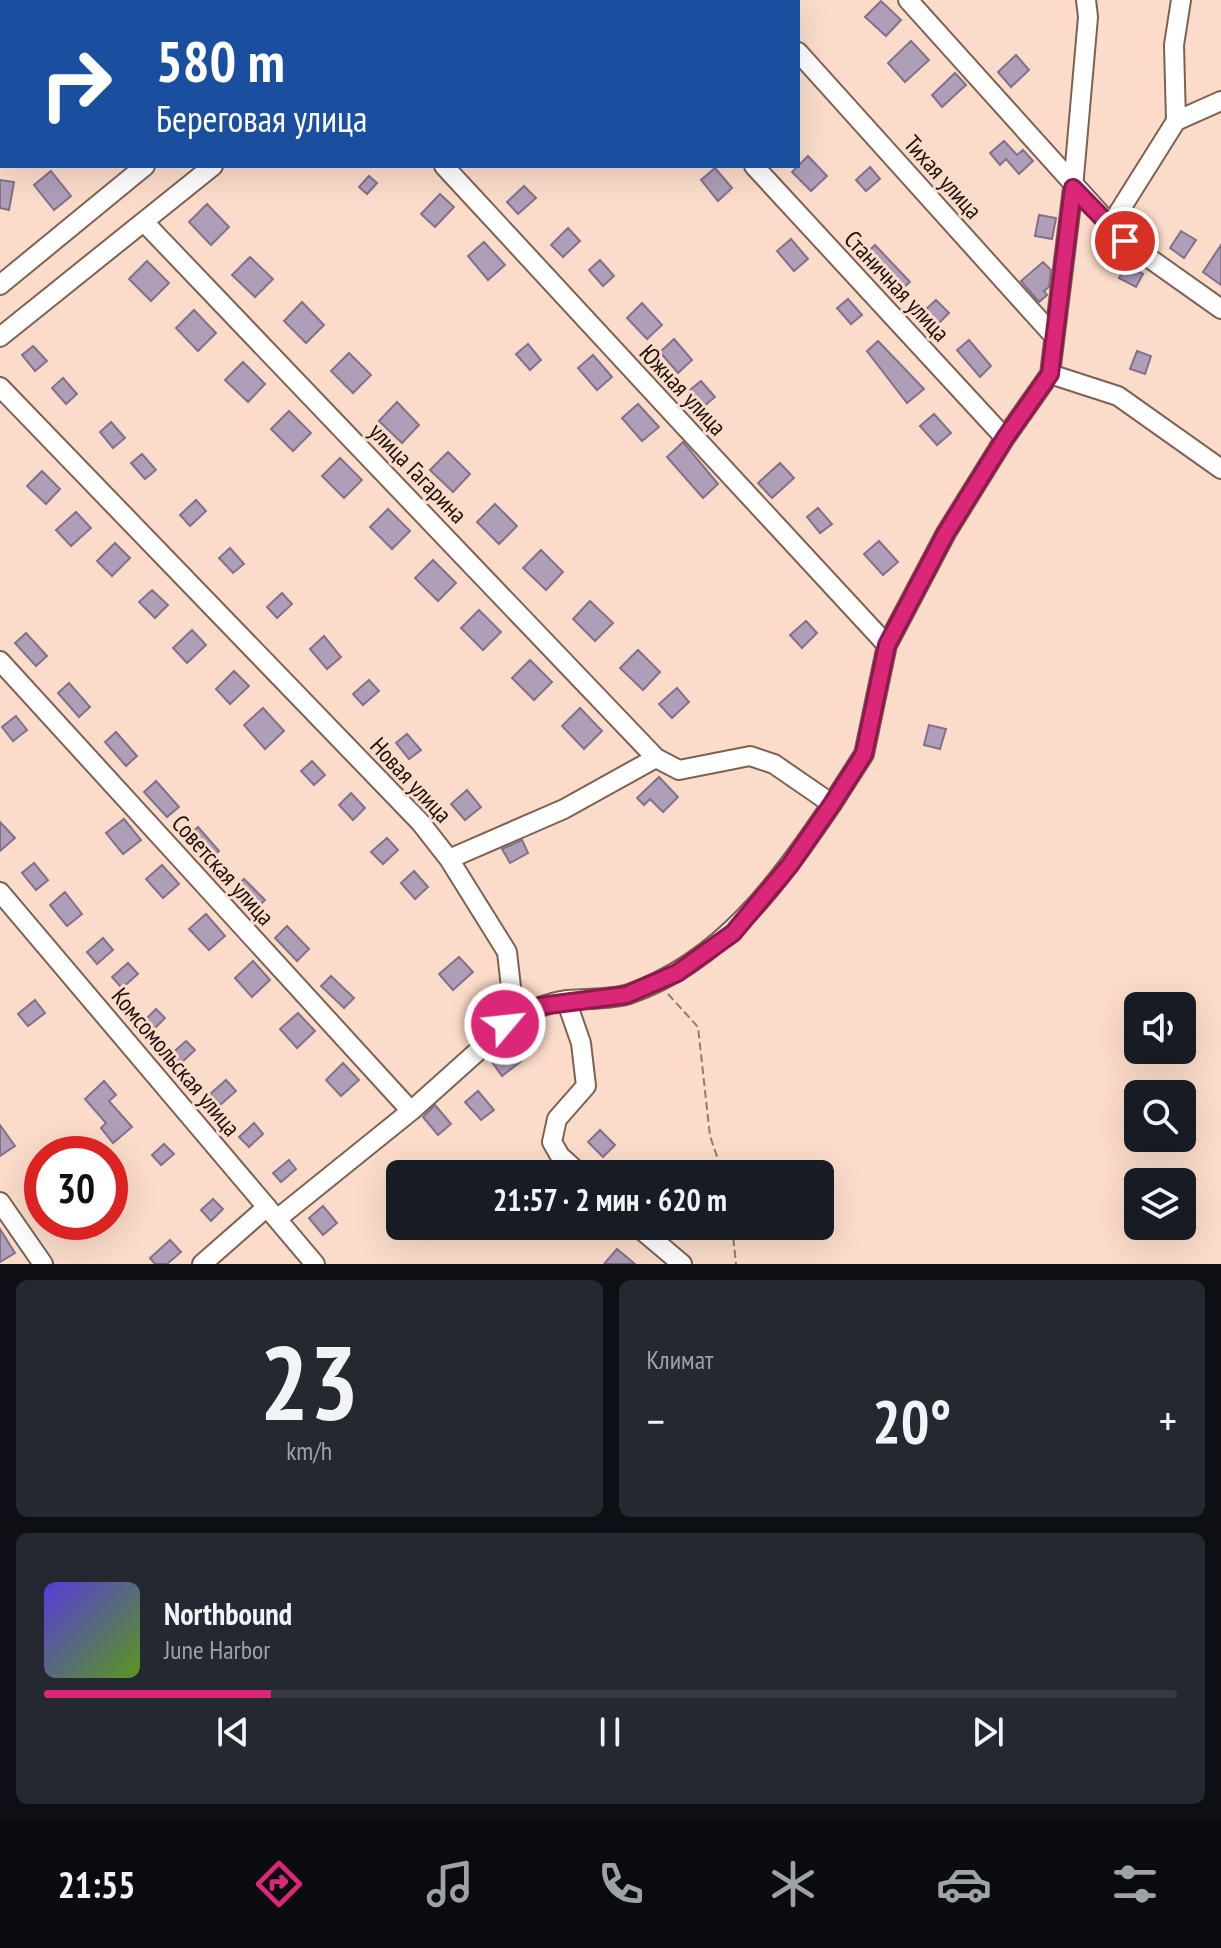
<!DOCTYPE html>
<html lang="ru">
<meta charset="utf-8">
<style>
body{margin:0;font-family:"PT Sans Narrow",sans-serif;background:#242831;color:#f1f3f6;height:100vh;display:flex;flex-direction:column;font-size:30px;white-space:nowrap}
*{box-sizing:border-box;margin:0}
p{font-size:26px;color:#9ea1a6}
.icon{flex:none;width:44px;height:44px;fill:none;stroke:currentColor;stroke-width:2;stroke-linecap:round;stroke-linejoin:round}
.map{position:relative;height:1264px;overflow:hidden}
.sheet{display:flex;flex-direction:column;gap:16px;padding:16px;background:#0d0f14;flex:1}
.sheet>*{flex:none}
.top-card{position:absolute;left:0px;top:0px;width:800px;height:168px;box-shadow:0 8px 32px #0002;background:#1a4fa0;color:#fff;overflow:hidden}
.fabs{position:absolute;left:1124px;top:992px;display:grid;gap:16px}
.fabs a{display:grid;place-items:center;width:72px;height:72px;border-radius:12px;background:#171b24;box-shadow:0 8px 32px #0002;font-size:40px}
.speed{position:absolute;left:24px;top:1136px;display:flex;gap:16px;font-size:40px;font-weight:700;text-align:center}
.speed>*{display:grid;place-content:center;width:104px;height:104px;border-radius:50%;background:#171b24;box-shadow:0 8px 32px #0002;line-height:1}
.speed .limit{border:12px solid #d22;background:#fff;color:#111}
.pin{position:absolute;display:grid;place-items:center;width:68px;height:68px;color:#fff;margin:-34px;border:4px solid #fff;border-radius:50%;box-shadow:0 2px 8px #0007}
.me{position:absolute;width:88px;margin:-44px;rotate:62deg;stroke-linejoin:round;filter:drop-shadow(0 0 6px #0008)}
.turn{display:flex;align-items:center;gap:28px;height:168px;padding:0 24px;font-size:36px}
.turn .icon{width:104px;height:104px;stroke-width:2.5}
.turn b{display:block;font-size:56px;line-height:68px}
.big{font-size:60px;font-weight:800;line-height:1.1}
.sheet .card{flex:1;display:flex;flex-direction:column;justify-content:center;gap:12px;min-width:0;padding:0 28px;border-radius:12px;background:#242831}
.sheet .dial{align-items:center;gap:0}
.dial b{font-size:104px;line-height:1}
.song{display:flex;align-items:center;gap:24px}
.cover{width:96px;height:96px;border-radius:12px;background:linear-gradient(135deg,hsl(250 70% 55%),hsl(90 70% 35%))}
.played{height:8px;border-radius:4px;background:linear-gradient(90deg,#db2777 20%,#363941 20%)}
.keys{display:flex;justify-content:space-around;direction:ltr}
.heat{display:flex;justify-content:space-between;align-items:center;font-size:44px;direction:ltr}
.sheet .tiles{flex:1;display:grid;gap:16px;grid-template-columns:1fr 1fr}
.card:last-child{grid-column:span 2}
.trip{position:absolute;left:386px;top:1160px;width:448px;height:80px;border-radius:12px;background:#171b24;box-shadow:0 8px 32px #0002;font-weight:800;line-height:80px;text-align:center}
.dock{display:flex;height:128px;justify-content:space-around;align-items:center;background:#090b0e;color:#9ea1a6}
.dock .icon{width:56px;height:56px}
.dock .selected{color:#db2777}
.dock b{font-size:36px;color:#f1f3f6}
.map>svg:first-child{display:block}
</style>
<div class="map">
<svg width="1221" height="1264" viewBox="0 0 1221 1264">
<rect width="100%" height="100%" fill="#fbdcca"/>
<path fill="#ae9eb8" stroke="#81718a" stroke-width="2" d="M881 1 901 20 886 36 865 17Z
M911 41 929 60 905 82 888 63Z
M1016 55 1029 70 1011 87 998 72Z
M955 73 966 85 942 107 932 95Z
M1004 141 1017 155 1023 150 1033 161 1019 174 1006 159 1000 165 990 153Z
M808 156 827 176 811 191 792 172Z
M870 167 880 179 866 191 856 180Z
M715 168 732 188 718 201 701 180Z
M51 171 71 196 54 210 34 185Z
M369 176 377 183 367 194 359 187Z
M0 180 14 182 9 210 0 208Z
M524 186 536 198 518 214 507 202Z
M440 194 454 207 435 227 421 214Z
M207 204 229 227 211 245 189 222Z
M1039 215 1056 218 1052 239 1035 236Z
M568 228 580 241 563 257 551 245Z
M1181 231 1196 240 1184 258 1170 248Z
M791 239 808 259 794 271 777 251Z
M484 242 505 265 488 280 468 256Z
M875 245 910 282 898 292 875 266 871 269 861 258Z
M1221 245V285L1203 272Z
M250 257 273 279 255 297 232 275Z
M600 260 614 276 603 286 589 270Z
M147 261 169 283 151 301 129 279Z
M1043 262 1051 270 1049 287 1044 291 1047 295 1039 302 1021 281Z
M1126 265 1143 274 1136 287 1119 278Z
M848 299 862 315 851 324 837 308Z
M936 300 949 313 938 324 925 310Z
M302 302 324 325 306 343 284 321Z
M642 303 662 325 647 339 627 318Z
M194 310 216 333 198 351 176 328Z
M674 339 692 360 678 373 660 352Z
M969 340 991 366 980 377 957 350Z
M878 341 924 389 907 403 867 351Z
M528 344 541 360 530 370 516 354Z
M33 346 47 361 35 371 22 355Z
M1137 351 1151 356 1145 374 1130 369Z
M349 353 371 375 353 393 331 371Z
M593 355 612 377 597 390 578 368Z
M243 362 265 384 248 402 225 380Z
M63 378 77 394 66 404 52 388Z
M701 381 715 397 703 407 690 390Z
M397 402 419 425 402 443 379 421Z
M638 404 659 427 642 441 622 418Z
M289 411 311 433 293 451 271 429Z
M934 414 951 433 937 445 920 426Z
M111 422 125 438 113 448 100 432Z
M683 442 718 484 703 498 667 457Z
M448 452 470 474 453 492 430 470Z
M142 454 156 470 145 479 131 463Z
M340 458 362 480 344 498 322 476Z
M780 463 794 478 772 498 758 483Z
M42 471 60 489 46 504 27 486Z
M196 500 206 511 190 526 180 515Z
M495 504 517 526 499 544 477 522Z
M818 508 832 524 820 533 807 517Z
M388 509 410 531 392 549 370 527Z
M76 512 91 528 71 546 56 530Z
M879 541 898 562 883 575 864 554Z
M115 543 130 558 112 576 97 561Z
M230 548 244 564 233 573 219 558Z
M541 550 563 572 546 590 523 568Z
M433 560 456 583 438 601 415 578Z
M152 590 168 605 155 618 139 602Z
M282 593 292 604 277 618 267 607Z
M590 601 613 623 595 641 573 619Z
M479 610 501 632 483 650 461 628Z
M806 621 817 633 802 648 790 635Z
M192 630 206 645 187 663 173 648Z
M26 633 47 656 36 666 15 643Z
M324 636 341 657 327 669 310 649Z
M638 650 660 672 643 690 620 668Z
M530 660 552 682 534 700 512 678Z
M234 671 249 686 230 704 216 689Z
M369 680 379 691 363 705 353 694Z
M69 683 90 707 79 717 58 693Z
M677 688 689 702 672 718 659 704Z
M263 708 284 731 265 749 244 725Z
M580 708 602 731 584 749 562 726Z
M16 716 27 730 13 741 2 727Z
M929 725 946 729 940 749 924 745Z
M116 732 137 756 126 766 105 742Z
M407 734 421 750 409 759 396 743Z
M312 761 325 775 314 785 301 771Z
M659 777 678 797 663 812 650 799 644 805 637 798Z
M156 781 179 807 167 817 144 792Z
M467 790 481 807 465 820 451 804Z
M351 793 365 808 353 820 339 805Z
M124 819 141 840 123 854 106 833Z
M0 822 15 838 0 851Z
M198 827 219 851 208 861 187 837Z
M387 838 398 850 383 864 371 852Z
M522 840 528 853 510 863 502 849Z
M34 863 48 880 36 890 22 873Z
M162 865 179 884 163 898 146 879Z
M414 871 428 887 415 899 401 883Z
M244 879 265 900 254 911 233 889Z
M65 892 82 914 67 926 50 905Z
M206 914 225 936 209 950 189 929Z
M287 926 309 949 297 961 275 938Z
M103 938 113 950 97 964 87 952Z
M459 957 473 972 453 990 439 974Z
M253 961 270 980 252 997 235 978Z
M128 963 138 974 122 988 112 977Z
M331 976 354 998 344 1008 321 986Z
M35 1000 45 1013 28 1026 18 1014Z
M156 1009 165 1018 152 1031 143 1022Z
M298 1013 315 1031 297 1048 280 1029Z
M186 1041 195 1050 180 1064 171 1054Z
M518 1042 528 1056 502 1076 492 1062Z
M343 1063 359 1080 341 1096 326 1080Z
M226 1080 236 1091 220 1105 210 1094Z
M104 1081 116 1095 109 1101 132 1127 113 1143 101 1128 106 1123 85 1099Z
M478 1091 494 1110 481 1120 465 1102Z
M435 1105 451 1124 438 1135 423 1117Z
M254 1123 263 1134 249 1147 239 1137Z
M0 1125 15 1146 0 1156Z
M600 1130 615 1145 603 1157 588 1142Z
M164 1144 174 1154 161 1165 152 1155Z
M289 1160 296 1169 281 1182 273 1173Z
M213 1199 223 1209 211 1221 201 1210Z
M323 1206 337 1223 323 1235 309 1218Z
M0 1229 15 1253 0 1262Z
M170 1240 181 1252 167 1264H155L150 1258Z
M617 1249 635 1264H604Z"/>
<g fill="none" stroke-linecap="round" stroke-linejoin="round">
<defs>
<path id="minor" d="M125 0 128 2
M600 0 602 2
M751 0 753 2
M908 0 1125 241 1221 309
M142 2 144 0
M388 2 390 0
M0 31 2 33
M798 52 1052 334
M0 60 2 58
M1176 121 1174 45 1181 0
M444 166 887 645
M754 166 1005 438
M144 222 656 758 679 770 750 756 774 764 832 804 864 754 887 645 946 533 1005 438 1050 374 1073 188 1088 17 1086 0
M1110 226 1176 121 1221 101
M0 285 145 166
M0 337 213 166
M1050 374 1118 396 1221 469
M0 387 420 822 449 859 507 952 512 996 505 1024 497 1034 411 1111 277 1219
M0 661 411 1111
M449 859 564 809 656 758
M0 892 315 1264
M566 1000 581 1043 586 1086 557 1119 552 1142 560 1156 580 1174
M505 1024C526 1013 544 1003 568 1000 587 998 611 1000 629 994 723 961 778 883 832 804
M0 1202 43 1264
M637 1226 682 1264
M202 1264 267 1207"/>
</defs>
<use href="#minor" stroke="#7d6252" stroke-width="22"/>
<path stroke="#927c70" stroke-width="2" stroke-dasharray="8 4" stroke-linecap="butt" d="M668 994 698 1027 710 1136 723 1174
M732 1226 736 1264"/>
<use href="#minor" stroke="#fff" stroke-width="18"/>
</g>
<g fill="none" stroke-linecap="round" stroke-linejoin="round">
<defs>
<path id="route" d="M505 1024 540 1006 626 995 677 973 733 933 790 865 832 804 864 754 887 645 946 533 1005 438 1050 374 1073 188 1125 241"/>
</defs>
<use href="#route" stroke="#8e194d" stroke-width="20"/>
<use href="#route" stroke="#db2777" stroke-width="14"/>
</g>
<g text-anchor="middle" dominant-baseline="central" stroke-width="6" stroke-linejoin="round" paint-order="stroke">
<g font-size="24" fill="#1c110b" stroke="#fbdcca">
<text transform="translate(943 177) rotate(48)">Тихая улица</text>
<text transform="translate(897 286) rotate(47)">Станичная улица</text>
<text transform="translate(683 390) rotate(47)">Южная улица</text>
<text transform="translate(418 473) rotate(46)">улица Гагарина</text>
<text transform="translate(411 780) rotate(47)">Новая улица</text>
<text transform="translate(223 870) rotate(48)">Советская улица</text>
<text transform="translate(176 1062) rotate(50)">Комсомольская улица</text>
</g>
</g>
</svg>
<div class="fabs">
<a><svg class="icon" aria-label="sound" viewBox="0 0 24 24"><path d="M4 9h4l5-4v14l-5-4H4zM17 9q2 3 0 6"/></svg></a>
<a><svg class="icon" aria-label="search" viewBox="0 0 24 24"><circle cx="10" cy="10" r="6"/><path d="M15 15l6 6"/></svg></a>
<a><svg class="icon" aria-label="layers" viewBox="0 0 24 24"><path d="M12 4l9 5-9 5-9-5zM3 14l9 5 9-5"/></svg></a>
</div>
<div class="speed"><div class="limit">30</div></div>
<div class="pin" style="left:1125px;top:241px;background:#d93025"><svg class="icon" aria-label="arrive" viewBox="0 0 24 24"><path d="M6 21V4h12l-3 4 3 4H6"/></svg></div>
<svg class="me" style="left:505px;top:1024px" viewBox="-20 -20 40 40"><circle r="17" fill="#db2777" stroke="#fff" stroke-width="3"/><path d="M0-11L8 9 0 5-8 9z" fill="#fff"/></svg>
<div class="trip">21:57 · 2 мин · 620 m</div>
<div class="top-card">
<div class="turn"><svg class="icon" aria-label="right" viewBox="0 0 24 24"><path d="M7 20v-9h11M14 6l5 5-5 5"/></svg><div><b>580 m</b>Береговая улица</div></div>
</div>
</div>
<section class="sheet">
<div class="tiles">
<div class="card dial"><b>23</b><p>km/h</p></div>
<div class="card"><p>Климат</p>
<div class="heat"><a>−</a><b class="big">20°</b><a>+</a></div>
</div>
<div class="card">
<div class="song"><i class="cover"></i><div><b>Northbound</b><p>June Harbor</p></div></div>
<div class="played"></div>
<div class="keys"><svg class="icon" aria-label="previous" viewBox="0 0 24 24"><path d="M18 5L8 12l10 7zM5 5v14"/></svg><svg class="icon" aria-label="pause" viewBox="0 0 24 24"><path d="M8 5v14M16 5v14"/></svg><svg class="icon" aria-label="next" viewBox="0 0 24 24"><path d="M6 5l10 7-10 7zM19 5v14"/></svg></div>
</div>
</div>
</section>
<nav class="dock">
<b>21:55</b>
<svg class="icon selected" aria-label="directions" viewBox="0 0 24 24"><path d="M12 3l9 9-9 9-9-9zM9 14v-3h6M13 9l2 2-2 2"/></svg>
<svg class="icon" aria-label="music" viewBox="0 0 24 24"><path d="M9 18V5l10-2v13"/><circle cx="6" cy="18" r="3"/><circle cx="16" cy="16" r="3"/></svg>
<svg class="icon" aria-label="phone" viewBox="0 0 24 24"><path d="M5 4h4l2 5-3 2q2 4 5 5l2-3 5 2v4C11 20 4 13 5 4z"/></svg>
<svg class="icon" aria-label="climate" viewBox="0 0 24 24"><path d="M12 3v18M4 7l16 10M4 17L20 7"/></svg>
<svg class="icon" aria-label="car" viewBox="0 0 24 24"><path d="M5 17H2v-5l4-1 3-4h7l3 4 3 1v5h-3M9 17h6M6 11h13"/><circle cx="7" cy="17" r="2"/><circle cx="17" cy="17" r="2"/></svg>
<svg class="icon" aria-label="filters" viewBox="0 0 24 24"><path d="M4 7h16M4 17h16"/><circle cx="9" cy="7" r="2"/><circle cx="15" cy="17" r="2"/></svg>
</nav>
